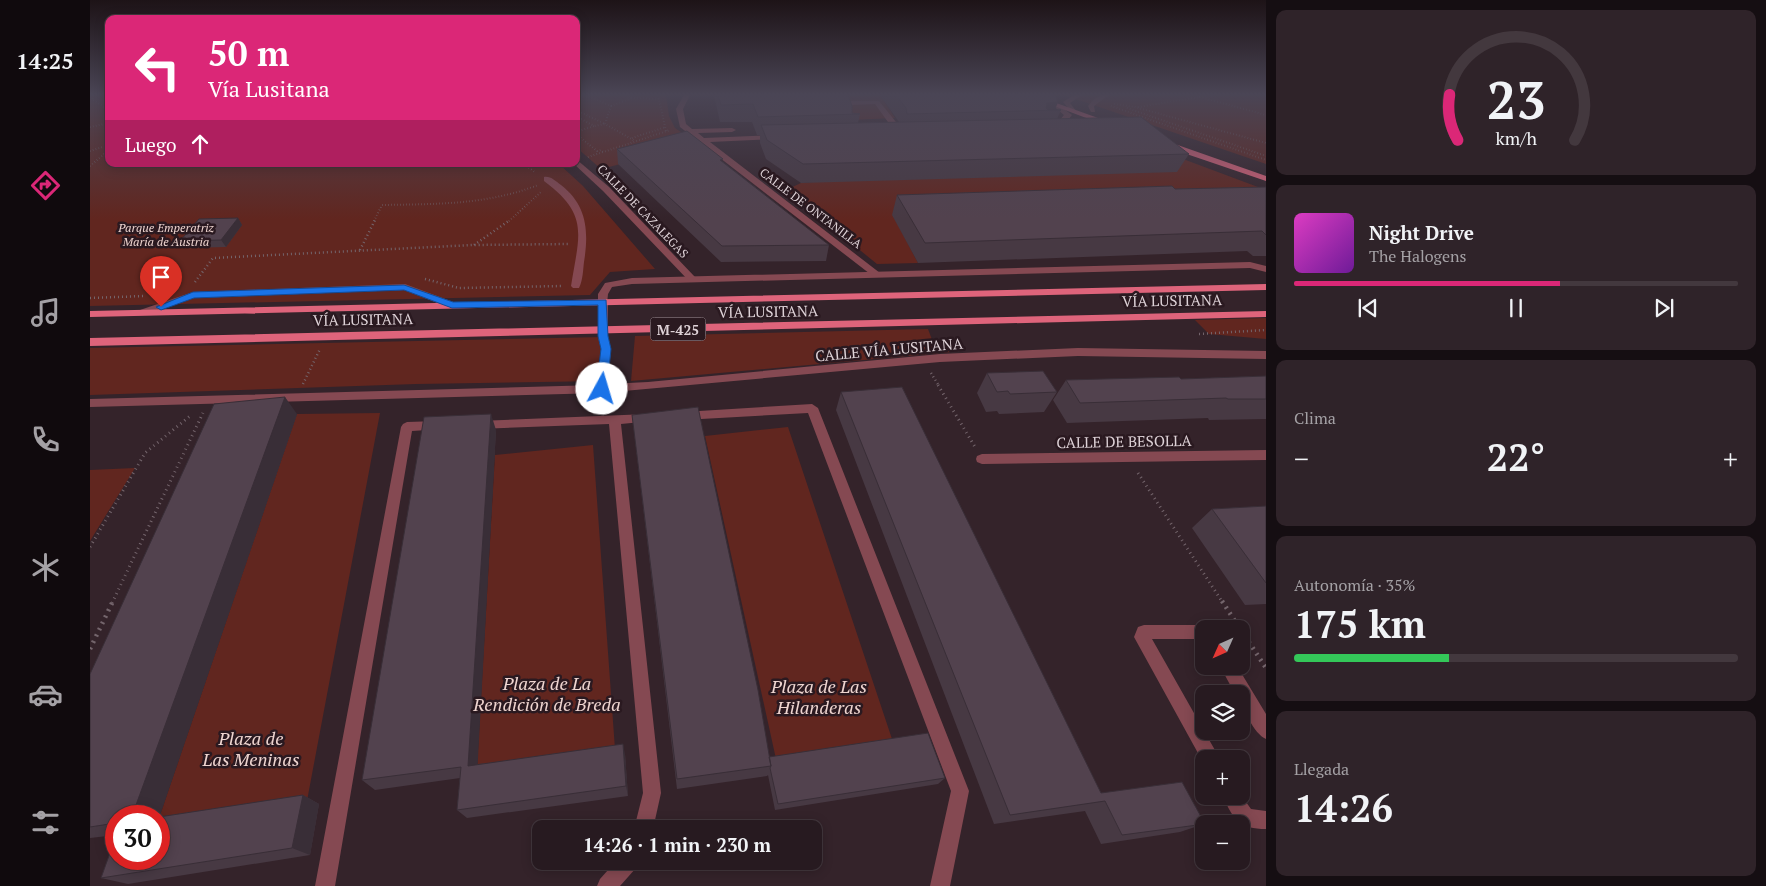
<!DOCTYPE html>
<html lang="es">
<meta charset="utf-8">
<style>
body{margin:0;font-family:"PT Serif",serif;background:#2f2329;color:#f1f3f6;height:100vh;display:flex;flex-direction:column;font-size:19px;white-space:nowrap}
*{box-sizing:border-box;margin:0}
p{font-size:16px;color:#a4a1a5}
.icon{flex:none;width:28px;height:28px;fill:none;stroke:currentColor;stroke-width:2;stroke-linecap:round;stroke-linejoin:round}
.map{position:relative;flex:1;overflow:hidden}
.sheet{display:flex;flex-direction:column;gap:10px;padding:10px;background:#150e12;width:500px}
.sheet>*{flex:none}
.hud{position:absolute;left:15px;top:15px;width:475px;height:152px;border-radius:10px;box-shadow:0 2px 12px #0003,0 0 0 1px #43383e;background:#db2777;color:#fff;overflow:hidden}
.needle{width:32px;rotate:225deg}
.tools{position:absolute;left:1105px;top:620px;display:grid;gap:10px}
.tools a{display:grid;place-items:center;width:55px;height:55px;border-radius:10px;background:#271a20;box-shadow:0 2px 12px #0003,0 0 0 1px #43383e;font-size:25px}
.speed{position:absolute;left:15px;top:805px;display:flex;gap:10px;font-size:25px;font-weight:700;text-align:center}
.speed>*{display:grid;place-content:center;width:65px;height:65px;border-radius:50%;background:#271a20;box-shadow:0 2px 12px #0003,0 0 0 1px #43383e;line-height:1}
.speed .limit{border:8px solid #d22;background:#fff;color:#111}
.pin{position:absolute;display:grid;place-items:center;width:42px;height:42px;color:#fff;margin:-51px -21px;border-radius:50% 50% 50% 0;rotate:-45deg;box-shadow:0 0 5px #0007}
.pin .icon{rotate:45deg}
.me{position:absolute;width:55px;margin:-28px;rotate:6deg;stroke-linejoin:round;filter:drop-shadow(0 0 4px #0008)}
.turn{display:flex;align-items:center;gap:18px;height:105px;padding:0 20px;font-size:22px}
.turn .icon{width:65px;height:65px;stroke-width:2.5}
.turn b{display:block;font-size:35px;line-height:42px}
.then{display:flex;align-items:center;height:48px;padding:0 20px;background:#0003;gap:10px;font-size:19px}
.big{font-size:38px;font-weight:700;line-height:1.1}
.sheet .widget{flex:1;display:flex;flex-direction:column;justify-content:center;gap:8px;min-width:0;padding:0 18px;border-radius:10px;background:#2f2329}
.sheet .dial{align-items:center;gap:0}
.dial svg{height:130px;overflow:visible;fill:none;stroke:#43383e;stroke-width:7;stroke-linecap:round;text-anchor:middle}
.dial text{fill:#f1f3f6;stroke:none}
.song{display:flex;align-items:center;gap:15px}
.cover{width:60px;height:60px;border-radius:8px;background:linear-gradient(135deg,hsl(310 70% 55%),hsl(280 70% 35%))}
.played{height:5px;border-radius:2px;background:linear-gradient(90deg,#db2777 60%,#43383e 60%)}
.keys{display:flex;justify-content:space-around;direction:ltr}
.heat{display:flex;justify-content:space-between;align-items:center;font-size:28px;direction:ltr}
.charge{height:8px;border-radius:4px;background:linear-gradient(90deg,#34c759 35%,#43383e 0)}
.trip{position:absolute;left:442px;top:820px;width:290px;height:50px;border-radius:10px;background:#271a20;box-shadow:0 2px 12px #0003,0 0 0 1px #43383e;font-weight:700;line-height:50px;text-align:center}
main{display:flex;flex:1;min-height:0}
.tab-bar{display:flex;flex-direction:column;width:90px;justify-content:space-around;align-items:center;background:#100a0d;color:#a4a1a5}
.tab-bar .icon{width:35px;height:35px}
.tab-bar .current{color:#db2777}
.tab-bar b{font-size:22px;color:#f1f3f6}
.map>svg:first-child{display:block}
</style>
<main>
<nav class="tab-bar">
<b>14:25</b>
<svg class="icon current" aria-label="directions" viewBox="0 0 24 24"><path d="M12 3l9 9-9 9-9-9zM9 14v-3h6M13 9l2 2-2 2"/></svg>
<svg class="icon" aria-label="music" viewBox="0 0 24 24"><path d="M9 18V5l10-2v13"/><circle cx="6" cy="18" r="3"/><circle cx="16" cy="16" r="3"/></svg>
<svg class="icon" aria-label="phone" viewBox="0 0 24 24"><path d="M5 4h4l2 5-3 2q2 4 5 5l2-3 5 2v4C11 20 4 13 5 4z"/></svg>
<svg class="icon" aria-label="climate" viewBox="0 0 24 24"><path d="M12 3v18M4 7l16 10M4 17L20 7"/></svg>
<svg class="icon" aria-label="car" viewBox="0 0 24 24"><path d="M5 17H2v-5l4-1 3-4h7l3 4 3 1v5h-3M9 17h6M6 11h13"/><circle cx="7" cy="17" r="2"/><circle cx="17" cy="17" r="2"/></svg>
<svg class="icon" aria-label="filters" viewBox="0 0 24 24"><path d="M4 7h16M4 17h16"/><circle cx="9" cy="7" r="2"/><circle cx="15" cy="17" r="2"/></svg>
</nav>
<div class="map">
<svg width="1176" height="886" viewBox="0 0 1176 886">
<rect width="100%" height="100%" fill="#34232a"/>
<path fill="#61261f" d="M0 95H19V164H469L493 186 565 269 520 272 500 295 0 306Z
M486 95H576L579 116 585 128 609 144 511 169 486 147Z
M747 95H790L805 118 760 120Z
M974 95H1176V164Z
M1077 153 1176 190V206L803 215 828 263 787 264 696 190 711 183Z
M1176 318V339L1119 334 1105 320Z
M838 329 844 345 861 352 541 381 545 336Z
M513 337V381L326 384 0 395V348Z
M290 413 216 806 69 818 207 414Z
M698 427 803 742 686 759 615 436Z
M503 445 525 749 387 768 405 455Z
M45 468 0 541V470Z"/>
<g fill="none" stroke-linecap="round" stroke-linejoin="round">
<path stroke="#74656c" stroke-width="2" stroke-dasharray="0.5 2.5" stroke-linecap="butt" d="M3 95 2 99 19 110
M487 95 500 97 521 106 515 124 545 141
M536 95 542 98 569 99
M568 95 576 131
M1131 95 1110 97 1176 115
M1024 104 1045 107 1176 143
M521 106 542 98
M1021 106 1176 160
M1048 107 1110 97
M1037 108 1176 156
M486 110 515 124 504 126
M486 116 504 126 486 132
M0 127 19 123
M486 134 507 151 511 150 513 152
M542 138 576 127
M0 151 19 145
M498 157 580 130
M434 164 446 173
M0 166 19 150
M284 221 292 205C345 204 397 205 448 185
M419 221 451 192"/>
<path stroke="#74656c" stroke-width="2.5" stroke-dasharray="1 3" stroke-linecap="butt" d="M384 245 420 220
M270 250 285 220
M335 279 369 288 473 286
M105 282 123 258 383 245 478 244
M0 298 54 296
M1109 334 1176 330
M841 373 849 386
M213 384 230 349"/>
<path stroke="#74656c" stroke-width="3" stroke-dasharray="1 4" stroke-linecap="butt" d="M848 385 885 447
M1048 473 1133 603
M0 547 55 453 100 416
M22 603 113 413"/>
<path stroke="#74656c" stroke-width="4.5" stroke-dasharray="2 5" stroke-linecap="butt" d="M1132 601 1150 629
M1151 630 1176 668
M0 649 23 601"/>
<path fill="#854952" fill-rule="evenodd" d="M1160 262 1176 266V272L1160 268 542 284 522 287 518 294 517 304 513 305 508 302V294L515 283 542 278Z
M315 284 366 303 367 305 366 307H358L314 290 104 298 54 315 49 312 50 310 103 292Z"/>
<path fill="#854952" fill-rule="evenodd" d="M594 95H600L593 109 596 124 602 129 642 128 646 130 642 132 608 133 614 138 689 135V139H686L620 142 790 273V277H784L590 127 586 109Z
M984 95H992L980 103 986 111 983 113 973 102Z
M1011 95H1019L1004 106 1005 112H1001L998 106 1003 100Z
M789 101 810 127 809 129H803L785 104 758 105 760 110 757 112 755 111 751 103 754 101Z
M962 103H966L982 115 974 125H962L958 123 969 121 974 115 962 105Z
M486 159 519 187 605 277V281H599L513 191 484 164H486Z
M454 177C461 176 465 181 471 185 497 205 499 231 494 262 493 270 493 280 489 288H483L481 286C489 235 500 215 454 181Z
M513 299 518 302V337L521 349 518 384 558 382 850 354 988 348 1176 351V359L988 356 850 362 512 393 0 407V399L507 385 511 349 508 337V302Z
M722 404 728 408 879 791 860 886H840L861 791 718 413 593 420 587 416 593 412Z
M558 414 562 415 564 418 562 421 531 424 571 793 563 829H544L553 793 519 424 388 429 382 425 388 421Z
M348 421 352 423 354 426 352 429 322 431 245 886H225L311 427 313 424 317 422Z
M1176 450V460L892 464 887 462 886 459 887 456 892 454Z
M1054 625H1114L1120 627V629H1114V639H1062L1130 759H1114V764L1044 637 1048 627Z
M1130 666H1147L1176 714V739C1164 734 1151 707 1151 694H1145Z
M1151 795 1161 809 1176 811V829C1150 829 1143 820 1133 796H1151Z
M526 861H549L546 868 530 886H507L510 879Z"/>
<path fill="#de647b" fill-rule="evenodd" d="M935 95H944L1022 123 1015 125Z
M1076 143H1082L1176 176V181L1076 147Z
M1176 284V290L0 317V311Z
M1176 311V317L0 346V338Z"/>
</g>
<path fill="#473943" d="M624 95H758L762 113 770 114 768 123 809 122 790 95H965V110H971L967 119 1099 154 1087 172 711 183 676 159 670 143V135H667L662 122H630Z
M527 149 633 162 739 245 736 261 631 262 528 164Z
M1176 187V256H1163L1157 251 828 263 802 215 807 195Z
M148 218 152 225 136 247 95 248 90 241Z
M897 373 967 392 954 412 909 414 907 411 896 412 887 393Z
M1176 376V419L1119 420 1118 418 977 423 963 400 976 380 1091 379Z
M751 392 1011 793 1114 824 1090 832 1011 844 995 811 904 824 746 410Z
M207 414 69 817 213 795 229 804 220 855 38 884 11 878 69 859 26 816V835L0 838V839V674Z
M542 415 679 757 855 778 848 784 685 810 678 775 677 776 587 789 544 431Z
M406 430 387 764 535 754 538 796 377 818 367 810 370 778 285 790 272 780Z
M1176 506V604L1155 605 1102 528 1122 509Z"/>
<path fill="#392e37" d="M968 102 965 110H954L957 103Z
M148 218 152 225 136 247 131 240Z
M195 397 207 414 69 818V816H42Z
M401 414 406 430 387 776 378 766Z
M533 744 535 754 538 796 536 786Z
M213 795 229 804 220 855 202 848Z"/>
<path fill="#52424e" stroke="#392e37" d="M628 95H758L762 106V113L770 114 668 117 663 104 631 105Z
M806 95H965L968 102 957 103 956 108 958 110H971L817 114 816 108Z
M1051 117 1099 154 713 164 677 140 671 125Z
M597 131 633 159 630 160 739 245 632 246 527 149Z
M1082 186 1085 189 1176 187V235L1172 231 835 243 807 195Z
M148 218 131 240 90 241 109 219Z
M953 371 967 392 920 394 918 391 907 392 897 373Z
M1176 376V399H1138L1136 398 990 403 976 380 1089 377 1091 379Z
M812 387 1011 793 1092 782 1115 824 1032 835 1015 801 920 815 751 392Z
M195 397 42 816H26V823L0 827V674L124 404Z
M608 407 668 690 681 766 587 779 542 415Z
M401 414 378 766 533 744 536 786 367 810 371 767 272 780 334 417Z
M1176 506V583L1122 509Z
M838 733 855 778 688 804 680 768 681 766 679 757Z
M213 795 202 848 11 878 26 836V859H69V817Z"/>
<linearGradient id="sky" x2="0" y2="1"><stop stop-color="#1d1317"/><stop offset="0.43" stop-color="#4a4555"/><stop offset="1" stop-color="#4a4555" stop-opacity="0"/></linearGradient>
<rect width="1176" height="219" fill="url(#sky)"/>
<path fill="#1a73e8" stroke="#114b97" d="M314 285 363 302 516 300 518 336 521 349 517 389 512 393 506 389 511 349 508 336V305L362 308 314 290 104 298 71 310 66 307 103 292Z"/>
<g text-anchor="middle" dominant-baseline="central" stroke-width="5" stroke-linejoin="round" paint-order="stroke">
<g font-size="12" fill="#ded2d7" stroke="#2a1920">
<text transform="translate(721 208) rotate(37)">CALLE DE ONTANILLA</text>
<text transform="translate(553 211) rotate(46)">CALLE DE CAZALEGAS</text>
</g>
<g font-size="12" font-style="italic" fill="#efd5d0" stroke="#2a1920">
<text x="76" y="227">Parque Emperatriz<tspan x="76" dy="14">María de Austria</tspan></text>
</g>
<rect fill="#2a1920" stroke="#a89aa0" stroke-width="1" x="560.5" y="317.5" width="55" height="23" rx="4"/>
<g font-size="14" font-weight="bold" fill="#ded2d7">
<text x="588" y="329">M-425</text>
</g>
<g font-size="15" fill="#ded2d7" stroke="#2a1920">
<text transform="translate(1082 300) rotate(-1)">VÍA LUSITANA</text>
<text transform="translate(678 311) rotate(-1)">VÍA LUSITANA</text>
<text transform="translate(273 319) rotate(-1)">VÍA LUSITANA</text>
<text transform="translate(799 349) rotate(-5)">CALLE VÍA LUSITANA</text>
<text transform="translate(1034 441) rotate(-1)">CALLE DE BESOLLA</text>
</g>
<g font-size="18" font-style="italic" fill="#efd5d0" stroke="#2a1920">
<text x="457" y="683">Plaza de La<tspan x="457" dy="21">Rendición de Breda</tspan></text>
<text x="729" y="686">Plaza de Las<tspan x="729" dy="21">Hilanderas</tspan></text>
<text x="161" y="738">Plaza de<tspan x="161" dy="21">Las Meninas</tspan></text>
</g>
</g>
</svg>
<div class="tools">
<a><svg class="needle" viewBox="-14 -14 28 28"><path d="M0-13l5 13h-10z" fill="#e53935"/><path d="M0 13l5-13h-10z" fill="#a4a1a5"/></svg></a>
<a><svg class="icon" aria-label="layers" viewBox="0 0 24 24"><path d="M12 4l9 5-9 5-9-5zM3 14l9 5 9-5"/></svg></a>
<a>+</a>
<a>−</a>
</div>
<div class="speed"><div class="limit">30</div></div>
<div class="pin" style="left:71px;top:307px;background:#d93025"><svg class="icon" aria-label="arrive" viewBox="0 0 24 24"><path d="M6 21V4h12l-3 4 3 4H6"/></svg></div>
<svg class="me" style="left:512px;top:389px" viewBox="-20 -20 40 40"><circle r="19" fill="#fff"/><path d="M0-13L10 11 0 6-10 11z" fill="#1a73e8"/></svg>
<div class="trip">14:26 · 1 min · 230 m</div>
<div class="hud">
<div class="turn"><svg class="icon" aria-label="left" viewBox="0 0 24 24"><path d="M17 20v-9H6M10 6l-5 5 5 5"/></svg><div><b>50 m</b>Vía Lusitana</div></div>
<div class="then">Luego<svg class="icon" aria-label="ahead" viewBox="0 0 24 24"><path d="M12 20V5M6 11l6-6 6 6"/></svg></div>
</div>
</div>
<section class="sheet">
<div class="widget dial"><svg viewBox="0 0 100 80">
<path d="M14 69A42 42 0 1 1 86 69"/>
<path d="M14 69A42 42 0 0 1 9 41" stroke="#db2777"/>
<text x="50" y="56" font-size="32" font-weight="700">23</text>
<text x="50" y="72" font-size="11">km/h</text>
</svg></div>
<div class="widget">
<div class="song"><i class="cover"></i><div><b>Night Drive</b><p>The Halogens</p></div></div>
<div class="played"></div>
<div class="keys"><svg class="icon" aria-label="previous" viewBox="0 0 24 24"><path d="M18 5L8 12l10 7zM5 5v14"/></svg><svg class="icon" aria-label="pause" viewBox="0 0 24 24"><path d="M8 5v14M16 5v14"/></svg><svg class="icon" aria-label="next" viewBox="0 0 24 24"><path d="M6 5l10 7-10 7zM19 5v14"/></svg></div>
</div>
<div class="widget"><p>Clima</p>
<div class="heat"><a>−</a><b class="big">22°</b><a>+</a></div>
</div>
<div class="widget"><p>Autonomía · 35%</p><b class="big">175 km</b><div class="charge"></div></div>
<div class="widget"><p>Llegada</p><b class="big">14:26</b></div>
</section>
</main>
